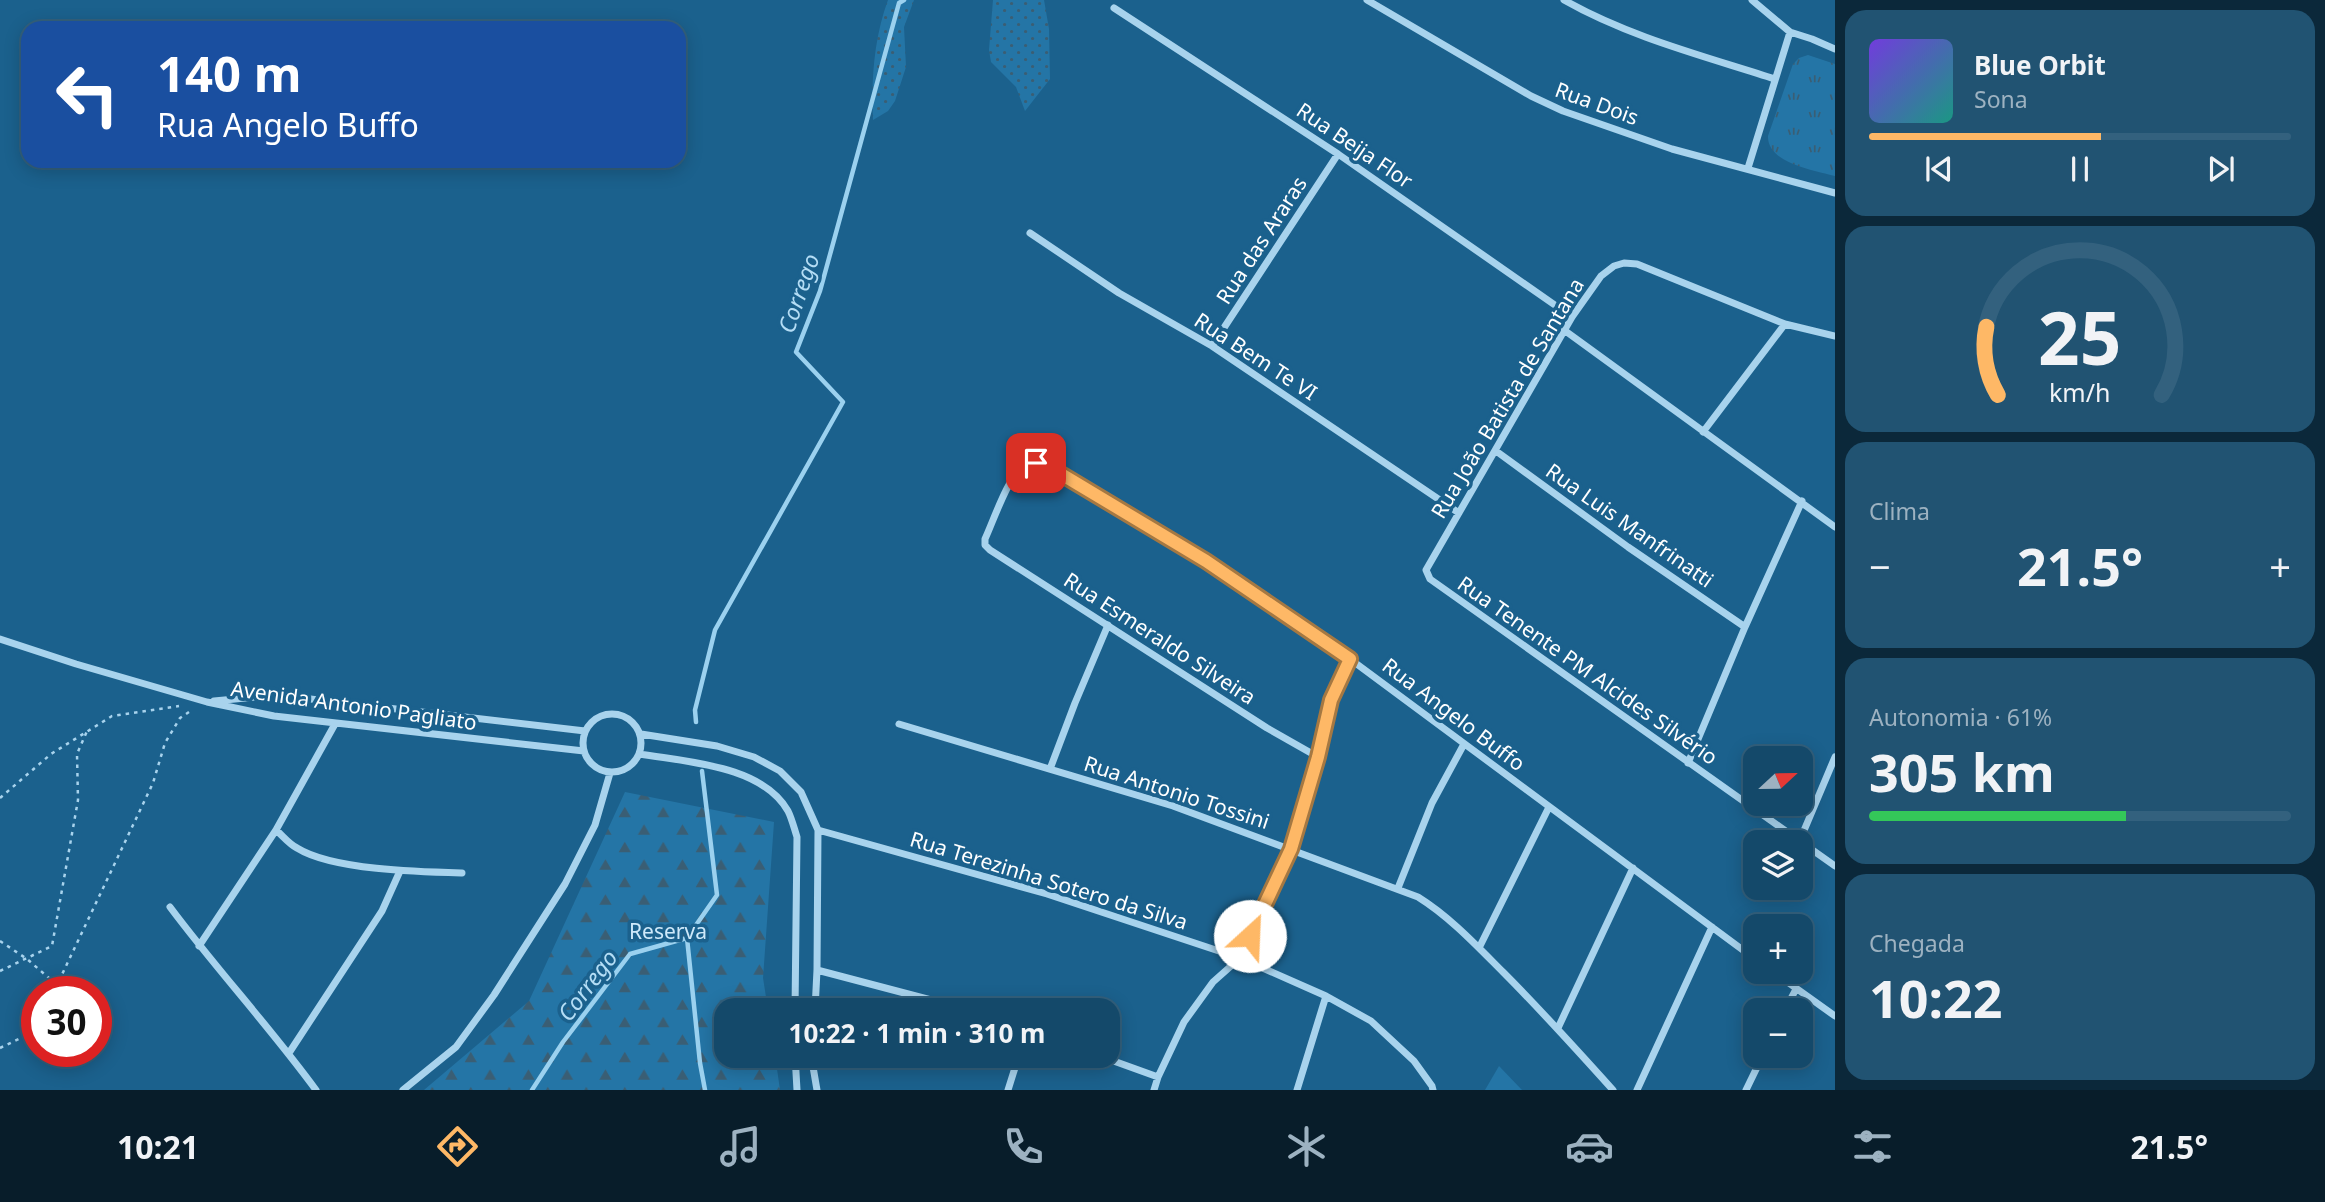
<!DOCTYPE html>
<html lang="pt">
<meta charset="utf-8">
<style>
body{margin:0;font-family:"Noto Sans",sans-serif;background:#215372;color:#f1f3f6;height:100vh;display:flex;flex-direction:column;font-size:26px;white-space:nowrap}
*{box-sizing:border-box;margin:0}
p{font-size:23px;color:#9db2c1}
.icon{flex:none;width:38px;height:38px;fill:none;stroke:currentColor;stroke-width:2;stroke-linecap:round;stroke-linejoin:round}
.map{position:relative;flex:1;overflow:hidden}
.panel{display:flex;flex-direction:column;gap:10px;padding:10px;background:#0b283a;width:490px}
.panel>*{flex:none}
.banner{position:absolute;left:21px;top:21px;width:665px;height:147px;border-radius:21px;box-shadow:0 4px 18px #0003,0 0 0 2px #33617e;background:#1a4fa0;color:#fff;overflow:hidden}
.needle{width:46px;rotate:68deg}
.buttons{position:absolute;left:1743px;top:746px;display:grid;gap:14px}
.buttons a{display:grid;place-items:center;width:70px;height:70px;border-radius:14px;background:#14496a;box-shadow:0 4px 18px #0003,0 0 0 2px #33617e;font-size:35px}
.speed{position:absolute;left:21px;top:976px;display:flex;gap:14px;font-size:35px;font-weight:700;text-align:center}
.speed>*{display:grid;place-content:center;width:91px;height:91px;border-radius:50%;background:#14496a;box-shadow:0 4px 18px #0003,0 0 0 2px #33617e;line-height:1}
.speed .limit{border:10px solid #d22;background:#fff;color:#111}
.pin{position:absolute;display:grid;place-items:center;width:60px;height:60px;color:#fff;margin:-30px;border-radius:14px;box-shadow:0 4px 10px #0006}
.me{position:absolute;width:77px;margin:-38px;rotate:25deg;stroke-linejoin:round;filter:drop-shadow(0 0 5px #0008)}
.turn{display:flex;align-items:center;gap:24px;height:147px;padding:0 21px;font-size:32px}
.turn .icon{width:91px;height:91px;stroke-width:2.5}
.turn b{display:block;font-size:49px;line-height:60px}
.big{font-size:52px;font-weight:700;line-height:1.1}
.panel .card{flex:1;display:flex;flex-direction:column;justify-content:center;gap:10px;min-width:0;padding:0 24px;border-radius:21px;background:#215372}
.panel .dial{align-items:center;gap:0}
.dial svg{height:182px;overflow:visible;fill:none;stroke:#33617e;stroke-width:7;stroke-linecap:round;text-anchor:middle}
.dial text{fill:#f1f3f6;stroke:none}
.song{display:flex;align-items:center;gap:21px}
.cover{width:84px;height:84px;border-radius:10px;background:linear-gradient(135deg,hsl(260 70% 55%),hsl(170 70% 35%))}
.played{height:7px;border-radius:4px;background:linear-gradient(90deg,#feb866 55%,#33617e 55%)}
.keys{display:flex;justify-content:space-around;direction:ltr}
.heat{display:flex;justify-content:space-between;align-items:center;font-size:38px;direction:ltr}
.charge{height:10px;border-radius:5px;background:linear-gradient(90deg,#34c759 61%,#33617e 0)}
.trip{position:absolute;left:714px;top:998px;width:406px;height:70px;border-radius:21px;background:#14496a;box-shadow:0 4px 18px #0003,0 0 0 2px #33617e;font-weight:700;line-height:70px;text-align:center}
.dock{display:flex;height:112px;justify-content:space-around;align-items:center;background:#081d2a;color:#9db2c1}
.dock .icon{width:49px;height:49px}
.dock .on{color:#feb866}
.dock b{font-size:32px;color:#f1f3f6}
main{display:flex;flex:1;min-height:0}
.map>svg:first-child{display:block}
</style>
<main>
<div class="map">
<svg width="1835" height="1090" viewBox="0 0 1835 1090">
<defs>
<pattern id="grass-dots" width="8" height="8" patternUnits="userSpaceOnUse" patternTransform="scale(1.75)"><rect width="8" height="8" fill="#2475a6"/><path d="M2 2h.1M6 6h.1" fill="none" stroke="#3a5e74" stroke-width="1.8" stroke-linecap="round"/></pattern>
<pattern id="forest-firs" width="22" height="20" patternUnits="userSpaceOnUse" patternTransform="scale(1.75)"><rect width="22" height="20" fill="#2475a6"/><path d="M5 1l3.5 6h-7zM16 11l3.5 6h-7z" fill="#3a5e74"/></pattern>
<pattern id="park-tufts" width="24" height="20" patternUnits="userSpaceOnUse" patternTransform="scale(1.75)"><rect width="24" height="20" fill="#2475a6"/><path d="M3 7l-1-3M5 7V3M7 7l1-3M15 17l-1-3M17 17v-4M19 17l1-3" fill="none" stroke="#3a5e74"/></pattern>
</defs>
<rect width="100%" height="100%" fill="#1b618d"/>
<path fill="url(#grass-dots)" d="M888 0H914L904 27 906 67 895 101 888 111 873 120C871 80 874 38 888 0Z
M993 0H1044L1049 29 1050 79 1025 111 1016 87 991 62 989 50Z"/>
<path fill="url(#forest-firs)" d="M625 792 774 822 763 978 768 1010H726V1055H775L780 1090H424L529 1001Z"/>
<path fill="url(#park-tufts)" d="M1808 55 1835 64V176C1813 170 1767 163 1768 136L1793 64 1799 58Z"/>
<path fill="#2475a6" d="M1499 1066 1522 1090H1485Z"/>
<g fill="none" stroke-linecap="round" stroke-linejoin="round">
<path stroke="#9bd1ef" stroke-width="4.5" d="M696 722 695 710 715 630 843 402 796 352 820 291 899 3 904 0
M687 938 700 1063 705 1090
M532 1090 563 1042 630 954 687 938 717 895 702 771"/>
<path stroke="#a8d3ed" stroke-width="2.5" stroke-dasharray="3.5 5" stroke-linecap="butt" d="M0 798 51 754 112 716 179 706
M0 941 27 959 57 985 153 783 165 743 180 718 192 710
M0 971 52 946 78 800 77 754 87 731
M0 1048 31 1033 37 1022"/>
<path stroke="#a8d3ed" stroke-width="7" d="M1367 0 1531 96 1563 111 1672 149 1835 193
M1564 0C1629 37 1704 56 1775 79
M1752 0 1790 32 1812 39 1835 49
M1114 8 1338 154 1572 317
M1748 168 1790 32
M1030 233 1119 293 1212 346 1459 513
M1564 330 1835 527
M1835 336 1785 324 1637 264 1624 263 1614 266 1601 276 1572 317 1426 570 1430 579 1835 866
M1212 346 1338 154
M1703 432 1785 324
M1496 451 1628 547 1745 627
M0 639 76 664 207 702 274 716 584 751
M214 701 276 695 585 731
M583 743a29 29 0 1 1 58 0a29 29 0 1 1-58 0Z
M899 724 1173 806 1418 897C1450 917 1476 945 1503 972 1541 1010 1577 1050 1613 1090
M641 734 717 746 754 757 780 771 801 792 818 830 817 970 815 1010
M640 754C686 762 762 765 788 811 792 819 794 828 797 837L795 1010
M1318 757 1267 728 990 550 985 545V539C993 522 1009 474 1024 466 1033 461 1042 465 1051 468L1206 561 1350 659 1755 959
M1688 763 1745 627 1802 501
M1050 769 1075 703 1108 625
M276 830C283 836 289 844 297 848 332 870 420 872 462 873
M818 830 1047 894 1240 958 1326 996 1371 1021 1414 1061 1432 1086 1433 1090
M1800 840 1835 757
M1398 888 1432 803 1464 744
M170 907C217 970 270 1027 316 1090
M199 946 276 830 335 724
M1479 948 1549 807
M817 970 969 1010
M1772 971 1835 1016
M1785 1010 1796 989
M1558 1028 1633 868
M289 1053 382 911 400 871
M795 1055 797 1090
M811 1055 817 1090
M1097 1055 1158 1077
M403 1090 456 1047 494 995 565 884 595 825 610 773
M1008 1090 1019 1055
M1154 1090 1158 1077 1184 1022 1213 982 1240 958 1291 849 1306 803 1331 700 1350 659
M1297 1090 1326 996
M1637 1090 1712 927
M1746 1090 1763 1055"/>
</g>
<g fill="none" stroke-linecap="round" stroke-linejoin="round">
<defs>
<path id="route" d="M1036 463 1051 468 1206 561 1350 659 1331 700 1318 757 1291 849 1250 936"/>
</defs>
<use href="#route" stroke="#a57842" stroke-width="18"/>
<use href="#route" stroke="#feb866" stroke-width="12"/>
</g>
<g text-anchor="middle" dominant-baseline="central" stroke-width="7" stroke-linejoin="round" paint-order="stroke">
<g font-size="21" fill="#fff" stroke="#1b618d">
<text transform="translate(1597 103) rotate(20)">Rua Dois</text>
<text transform="translate(1355 145) rotate(34)">Rua Beija Flor</text>
<text transform="translate(1261 240) rotate(-57)">Rua das Araras</text>
<text transform="translate(1256 356) rotate(33)">Rua Bem Te VI</text>
<text transform="translate(1507 398) rotate(-59)">Rua João Batista de Santana</text>
<text transform="translate(1630 525) rotate(35)">Rua Luis Manfrinatti</text>
<text transform="translate(1160 638) rotate(33)">Rua Esmeraldo Silveira</text>
<text transform="translate(1588 670) rotate(35)">Rua Tenente PM Alcides Silvério</text>
<text transform="translate(354 705) rotate(8)">Avenida Antonio Pagliato</text>
<text transform="translate(1454 714) rotate(37)">Rua Angelo Buffo</text>
<text transform="translate(1177 792) rotate(18)">Rua Antonio Tossini</text>
<text transform="translate(1049 880) rotate(17)">Rua Terezinha Sotero da Silva</text>
</g>
<g font-size="21" fill="#cee9fa" stroke="#1b618d">
<text x="668" y="931">Reserva</text>
</g>
<g font-size="23" font-style="italic" fill="#b4ddf5" stroke="#1b618d">
<text transform="translate(798 293) rotate(-71)">Corrego</text>
<text transform="translate(587 985) rotate(-53)">Corrego</text>
</g>
</g>
</svg>
<div class="buttons">
<a><svg class="needle" viewBox="-14 -14 28 28"><path d="M0-13l5 13h-10z" fill="#e53935"/><path d="M0 13l5-13h-10z" fill="#9db2c1"/></svg></a>
<a><svg class="icon" aria-label="layers" viewBox="0 0 24 24"><path d="M12 4l9 5-9 5-9-5zM3 14l9 5 9-5"/></svg></a>
<a>+</a>
<a>−</a>
</div>
<div class="speed"><div class="limit">30</div></div>
<div class="pin" style="left:1036px;top:463px;background:#d93025"><svg class="icon" aria-label="arrive" viewBox="0 0 24 24"><path d="M6 21V4h12l-3 4 3 4H6"/></svg></div>
<svg class="me" style="left:1250px;top:936px" viewBox="-20 -20 40 40"><circle r="19" fill="#fff"/><path d="M0-13L10 11 0 6-10 11z" fill="#feb866"/></svg>
<div class="trip">10:22 · 1 min · 310 m</div>
<div class="banner">
<div class="turn"><svg class="icon" aria-label="left" viewBox="0 0 24 24"><path d="M17 20v-9H6M10 6l-5 5 5 5"/></svg><div><b>140 m</b>Rua Angelo Buffo</div></div>
</div>
</div>
<section class="panel">
<div class="card">
<div class="song"><i class="cover"></i><div><b>Blue Orbit</b><p>Sona</p></div></div>
<div class="played"></div>
<div class="keys"><svg class="icon" aria-label="previous" viewBox="0 0 24 24"><path d="M18 5L8 12l10 7zM5 5v14"/></svg><svg class="icon" aria-label="pause" viewBox="0 0 24 24"><path d="M8 5v14M16 5v14"/></svg><svg class="icon" aria-label="next" viewBox="0 0 24 24"><path d="M6 5l10 7-10 7zM19 5v14"/></svg></div>
</div>
<div class="card dial"><svg viewBox="0 0 100 80">
<path d="M14 69A42 42 0 1 1 86 69"/>
<path d="M14 69A42 42 0 0 1 9 39" stroke="#feb866"/>
<text x="50" y="56" font-size="32" font-weight="700">25</text>
<text x="50" y="72" font-size="11">km/h</text>
</svg></div>
<div class="card"><p>Clima</p>
<div class="heat"><a>−</a><b class="big">21.5°</b><a>+</a></div>
</div>
<div class="card"><p>Autonomia · 61%</p><b class="big">305 km</b><div class="charge"></div></div>
<div class="card"><p>Chegada</p><b class="big">10:22</b></div>
</section>
</main>
<nav class="dock">
<b>10:21</b>
<svg class="icon on" aria-label="directions" viewBox="0 0 24 24"><path d="M12 3l9 9-9 9-9-9zM9 14v-3h6M13 9l2 2-2 2"/></svg>
<svg class="icon" aria-label="music" viewBox="0 0 24 24"><path d="M9 18V5l10-2v13"/><circle cx="6" cy="18" r="3"/><circle cx="16" cy="16" r="3"/></svg>
<svg class="icon" aria-label="phone" viewBox="0 0 24 24"><path d="M5 4h4l2 5-3 2q2 4 5 5l2-3 5 2v4C11 20 4 13 5 4z"/></svg>
<svg class="icon" aria-label="climate" viewBox="0 0 24 24"><path d="M12 3v18M4 7l16 10M4 17L20 7"/></svg>
<svg class="icon" aria-label="car" viewBox="0 0 24 24"><path d="M5 17H2v-5l4-1 3-4h7l3 4 3 1v5h-3M9 17h6M6 11h13"/><circle cx="7" cy="17" r="2"/><circle cx="17" cy="17" r="2"/></svg>
<svg class="icon" aria-label="filters" viewBox="0 0 24 24"><path d="M4 7h16M4 17h16"/><circle cx="9" cy="7" r="2"/><circle cx="15" cy="17" r="2"/></svg>
<b>21.5°</b>
</nav>
